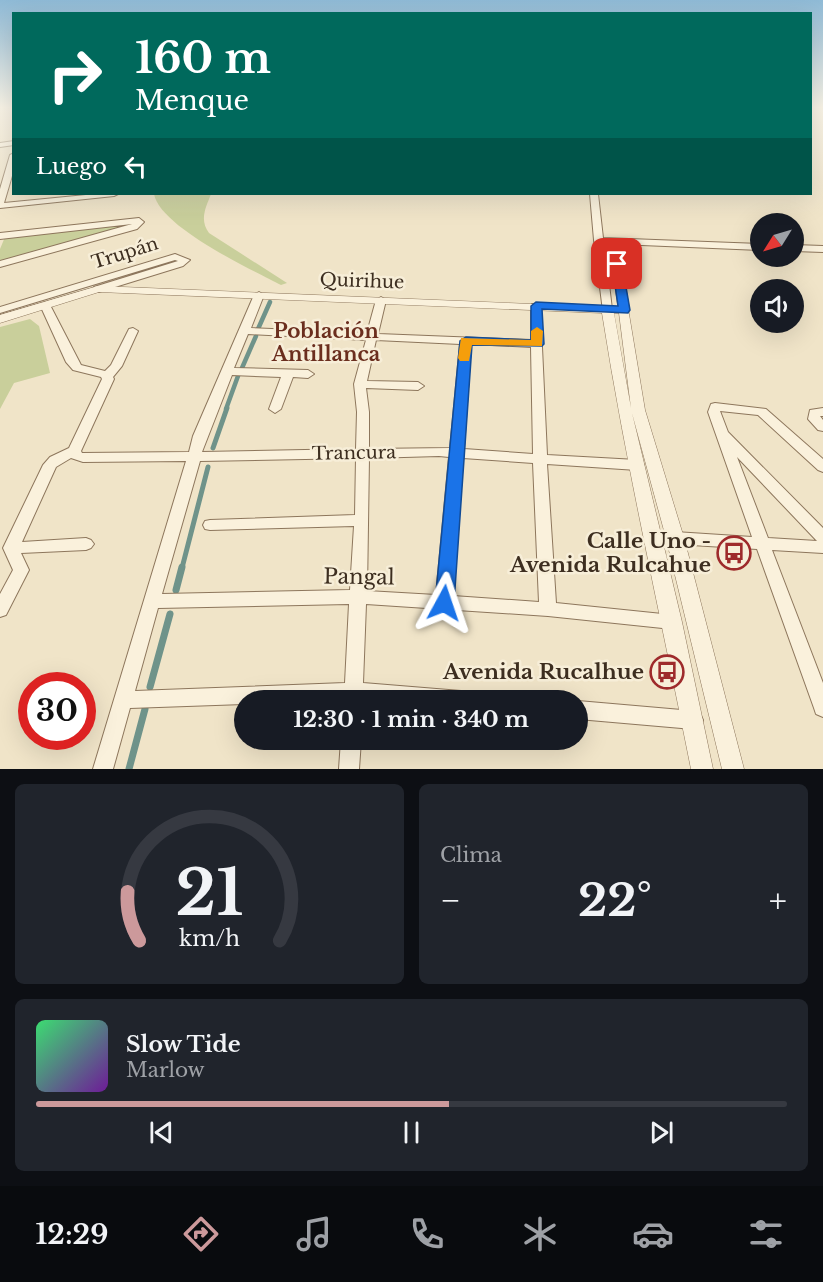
<!DOCTYPE html>
<html lang="es">
<meta charset="utf-8">
<style>
body{margin:0;font-family:"Libre Baskerville",serif;background:#20242c;color:#f1f3f6;height:100vh;display:flex;flex-direction:column;font-size:22px;white-space:nowrap}
*{box-sizing:border-box;margin:0}
p{font-size:20px;color:#9ea1a6}
.icon{flex:none;width:33px;height:33px;fill:none;stroke:currentColor;stroke-width:2;stroke-linecap:round;stroke-linejoin:round}
.map{position:relative;height:769px;overflow:hidden}
.details{display:flex;flex-direction:column;gap:15px;padding:15px;background:#0d0f14;flex:1}
.details>*{flex:none}
.guide{position:absolute;left:12px;top:12px;width:800px;height:183px;border-radius:0px;box-shadow:0 6px 24px #0002;background:#00695c;color:#fff;overflow:hidden}
.needle{width:39px;rotate:233deg}
.buttons{position:absolute;left:750px;top:213px;display:grid;gap:12px}
.buttons a{display:grid;place-items:center;width:54px;height:54px;border-radius:50%;background:#171b24;box-shadow:0 6px 24px #0002;font-size:30px}
.speed{position:absolute;left:18px;top:672px;display:flex;gap:12px;font-size:30px;font-weight:700;text-align:center}
.speed>*{display:grid;place-content:center;width:78px;height:78px;border-radius:50%;background:#171b24;box-shadow:0 6px 24px #0002;line-height:1}
.speed .limit{border:9px solid #d22;background:#fff;color:#111}
.pin{position:absolute;display:grid;place-items:center;width:51px;height:51px;color:#fff;margin:-26px;border-radius:12px;box-shadow:0 3px 9px #0006}
.me{position:absolute;width:66px;margin:-33px;rotate:5deg;stroke-linejoin:round;filter:drop-shadow(0 0 4px #0008)}
.turn{display:flex;align-items:center;gap:21px;height:126px;padding:0 24px;font-size:27px}
.turn .icon{width:78px;height:78px;stroke-width:2.5}
.turn b{display:block;font-size:42px;line-height:51px}
.then{display:flex;align-items:center;height:57px;padding:0 24px;background:#0003;gap:12px;font-size:22px}
.big{font-size:45px;font-weight:700;line-height:1.1}
.details .widget{flex:1;display:flex;flex-direction:column;justify-content:center;gap:9px;min-width:0;padding:0 21px;border-radius:9px;background:#20242c}
.details .dial{align-items:center;gap:0}
.dial svg{height:156px;overflow:visible;fill:none;stroke:#363941;stroke-width:7;stroke-linecap:round;text-anchor:middle}
.dial text{fill:#f1f3f6;stroke:none}
.song{display:flex;align-items:center;gap:18px}
.cover{width:72px;height:72px;border-radius:9px;background:linear-gradient(135deg,hsl(140 70% 55%),hsl(280 70% 35%))}
.played{height:6px;border-radius:3px;background:linear-gradient(90deg,#cc999b 55%,#363941 55%)}
.keys{display:flex;justify-content:space-around;direction:ltr}
.heat{display:flex;justify-content:space-between;align-items:center;font-size:33px;direction:ltr}
.details .tiles{flex:1;display:grid;gap:15px;grid-template-columns:1fr 1fr}
.widget:last-child{grid-column:span 2}
.trip{position:absolute;left:234px;top:690px;width:354px;height:60px;border-radius:30px;background:#171b24;box-shadow:0 6px 24px #0002;font-weight:700;line-height:60px;text-align:center}
.tab-bar{display:flex;height:96px;justify-content:space-around;align-items:center;background:#090b0e;color:#9ea1a6}
.tab-bar .icon{width:42px;height:42px}
.tab-bar .active{color:#cc999b}
.tab-bar b{font-size:27px;color:#f1f3f6}
.map>svg:first-child{display:block}
</style>
<div class="map">
<svg width="823" height="769" viewBox="0 0 823 769">
<rect width="100%" height="100%" fill="#f0e4c8"/>
<path fill="#c9cf9b" d="M154 194H211C206 207 199 220 209 233L287 283 281 285C252 270 160 227 154 194Z
M135 223 0 262V249L5 237Z
M30 319 39 326 50 373 14 383 0 409V327Z"/>
<g fill="none" stroke-linecap="round" stroke-linejoin="round">
<path stroke="#6f938a" stroke-width="4.5" d="M258 329 270 302
M242 368 256 336
M226 409 238 376"/>
<path stroke="#6f938a" stroke-width="5" d="M213 448 227 408
M182 568 208 467"/>
<path stroke="#6f938a" stroke-width="7" d="M176 590 182 567
M150 687 170 614
M129 769 145 709"/>
<defs>
<path id="minor" d="M14 141V145L0 147V143Z
M14 153V169L4 203 96 194H118L114 196 0 208V189L10 155Z
M590 194H598L603 238 760 244V250L618 244 629 310 624 313 619 310 609 243H604L612 309 611 311H603L594 240Z
M139 218 144 222 137 229 0 267V261L132 224 0 239V233Z
M794 245 823 246V252L794 251Z
M175 254 190 260 183 266 102 291 98 292 93 289 94 287 178 261 175 260 0 313V307Z
M259 292 264 295 251 328 367 333 376 300 381 297 386 300 378 334 531 340V306L532 304H540L547 455 637 460 642 462 644 465 642 468 637 470 547 464 556 603 672 615 678 617 681 622 678 627 672 629 548 616 366 604 363 683 461 691 468 694 470 700H244V704L130 708 113 769H93L186 461 83 462 71 458 56 467 22 542 86 538 91 540 94 544 91 548 86 550 21 553 29 570 6 615 0 617V594L13 570 3 548 43 465 50 457 69 448 102 379 101 377 73 370 66 362 40 305 45 302 50 305 81 365 105 371 111 365 129 329 133 328 138 331 122 366 113 377 114 379 81 451 82 453 189 452 193 436 254 295ZM248 334 366 340 354 384 357 412 356 449 202 452 232 375 281 377 269 409 275 413 281 409 293 377 308 378 314 374 308 370 234 368ZM376 340 460 344 450 448 369 449V412L366 388 418 390 424 386 418 382 367 381ZM471 344 531 347 533 454 464 449ZM439 456 449 457 436 595 367 591 369 458ZM356 458 355 515 210 520 205 521 203 525 205 529 210 530 354 526 350 590 162 594 200 461ZM463 458 533 463 539 602 453 596ZM349 604 345 683 135 691 158 608Z
M715 403 766 409 823 459V472L818 470 758 415 720 411 728 432 823 528V553L772 550 823 683V717L816 714 814 708 757 549 675 544 670 542 667 538 670 534 675 532 752 537 708 412 711 404ZM737 457 817 541 768 538Z
M823 408V416H820L823 420V431L818 430 808 419 810 410Z
M578 701 693 711 700 714 703 720 700 726 693 729 578 719Z
M341 740H361L359 769H339Z"/>
<path id="tertiary" d="M98 286 628 308 645 410 684 538 744 769H722L666 538 632 413 682 622 713 769H691C661 617 626 466 602 313L99 292 0 323V315ZM614 313H619L631 408Z"/>
</defs>
<use href="#minor" stroke="#8d765c" stroke-width="2"/>
<use href="#tertiary" stroke="#8d765c" stroke-width="1"/>
<use href="#minor" fill="#faf1dc" fill-rule="evenodd"/>
<use href="#tertiary" fill="#faf1dc" fill-rule="evenodd"/>
</g>
<linearGradient id="sky" x2="0" y2="1"><stop stop-color="#8fbad6"/><stop offset="0.5" stop-color="#f8f3e6"/><stop offset="1" stop-color="#f8f3e6" stop-opacity="0"/></linearGradient>
<rect width="823" height="215" fill="url(#sky)"/>
<path fill="#1a73e8" stroke="#114b97" stroke-width="1.5" d="M617 261 622 264 630 310 628 313 542 309 544 344 542 346 472 345 454 603 451 608 444 610 437 608 435 603 460 341 466 337 531 340V306L536 302 618 306 612 264Z"/>
<path fill="#f59e0b" d="M537 327 543 331 542 346 472 345 469 361H460L458 358 461 338 531 340V331Z"/>
<defs>
<symbol id="bus-ring" viewBox="-11 -11 22 22"><circle r="9.5" fill="#f7eed8" stroke="#9e2a2b" stroke-width="1.5"/><path d="M-5-6H5V4H4V6H2V4H-2V6H-4V4H-5ZM-3.5-4V0h7V-4ZM-3.5 1.2v1.5H-2V1.2ZM2 1.2v1.5H3.5V1.2Z" fill="#9e2a2b"/></symbol>
</defs>
<g fill-rule="evenodd">
<use href="#bus-ring" x="715" y="534" width="38" height="38"/>
<use href="#bus-ring" x="648" y="653" width="38" height="38"/>
</g>
<g text-anchor="middle" dominant-baseline="central" stroke-width="5" stroke-linejoin="round" paint-order="stroke">
<g font-size="18" fill="#3d2e20" stroke="#f7eed8">
<text transform="translate(125 253) rotate(-17)">Trupán</text>
<text transform="translate(362 281) rotate(2)">Quirihue</text>
<text transform="translate(354 453) rotate(-1)">Trancura</text>
</g>
<g font-size="20" font-weight="bold" fill="#6b2e1e" stroke="#f7eed8">
<text x="326" y="331">Población<tspan x="326" dy="23">Antillanca</tspan></text>
</g>
<g font-size="21" font-weight="bold" fill="#3d2e20" stroke="#f7eed8" text-anchor="end">
<text x="711" y="541">Calle Uno -<tspan x="711" dy="24">Avenida Rulcahue</tspan></text>
<text x="644" y="672">Avenida Rucalhue</text>
</g>
<g font-size="21" fill="#3d2e20" stroke="#f7eed8">
<text transform="translate(359 577) rotate(1)">Pangal</text>
</g>
</g>
</svg>
<div class="buttons">
<a><svg class="needle" viewBox="-14 -14 28 28"><path d="M0-13l5 13h-10z" fill="#e53935"/><path d="M0 13l5-13h-10z" fill="#9ea1a6"/></svg></a>
<a><svg class="icon" aria-label="sound" viewBox="0 0 24 24"><path d="M4 9h4l5-4v14l-5-4H4zM17 9q2 3 0 6"/></svg></a>
</div>
<div class="speed"><div class="limit">30</div></div>
<div class="pin" style="left:617px;top:264px;background:#d93025"><svg class="icon" aria-label="arrive" viewBox="0 0 24 24"><path d="M6 21V4h12l-3 4 3 4H6"/></svg></div>
<svg class="me" style="left:444px;top:603px" viewBox="-20 -20 40 40"><path d="M0-17L14 15 0 8-14 15z" fill="#1a73e8" stroke="#fff" stroke-width="4"/></svg>
<div class="trip">12:30 · 1 min · 340 m</div>
<div class="guide">
<div class="turn"><svg class="icon" aria-label="right" viewBox="0 0 24 24"><path d="M7 20v-9h11M14 6l5 5-5 5"/></svg><div><b>160 m</b>Menque</div></div>
<div class="then">Luego<svg class="icon" aria-label="left" viewBox="0 0 24 24"><path d="M17 20v-9H6M10 6l-5 5 5 5"/></svg></div>
</div>
</div>
<section class="details">
<div class="tiles">
<div class="widget dial"><svg viewBox="0 0 100 80">
<path d="M14 69A42 42 0 1 1 86 69"/>
<path d="M14 69A42 42 0 0 1 8 44" stroke="#cc999b"/>
<text x="50" y="56" font-size="32" font-weight="700">21</text>
<text x="50" y="72" font-size="11">km/h</text>
</svg></div>
<div class="widget"><p>Clima</p>
<div class="heat"><a>−</a><b class="big">22°</b><a>+</a></div>
</div>
<div class="widget">
<div class="song"><i class="cover"></i><div><b>Slow Tide</b><p>Marlow</p></div></div>
<div class="played"></div>
<div class="keys"><svg class="icon" aria-label="previous" viewBox="0 0 24 24"><path d="M18 5L8 12l10 7zM5 5v14"/></svg><svg class="icon" aria-label="pause" viewBox="0 0 24 24"><path d="M8 5v14M16 5v14"/></svg><svg class="icon" aria-label="next" viewBox="0 0 24 24"><path d="M6 5l10 7-10 7zM19 5v14"/></svg></div>
</div>
</div>
</section>
<nav class="tab-bar">
<b>12:29</b>
<svg class="icon active" aria-label="directions" viewBox="0 0 24 24"><path d="M12 3l9 9-9 9-9-9zM9 14v-3h6M13 9l2 2-2 2"/></svg>
<svg class="icon" aria-label="music" viewBox="0 0 24 24"><path d="M9 18V5l10-2v13"/><circle cx="6" cy="18" r="3"/><circle cx="16" cy="16" r="3"/></svg>
<svg class="icon" aria-label="phone" viewBox="0 0 24 24"><path d="M5 4h4l2 5-3 2q2 4 5 5l2-3 5 2v4C11 20 4 13 5 4z"/></svg>
<svg class="icon" aria-label="climate" viewBox="0 0 24 24"><path d="M12 3v18M4 7l16 10M4 17L20 7"/></svg>
<svg class="icon" aria-label="car" viewBox="0 0 24 24"><path d="M5 17H2v-5l4-1 3-4h7l3 4 3 1v5h-3M9 17h6M6 11h13"/><circle cx="7" cy="17" r="2"/><circle cx="17" cy="17" r="2"/></svg>
<svg class="icon" aria-label="filters" viewBox="0 0 24 24"><path d="M4 7h16M4 17h16"/><circle cx="9" cy="7" r="2"/><circle cx="15" cy="17" r="2"/></svg>
</nav>
